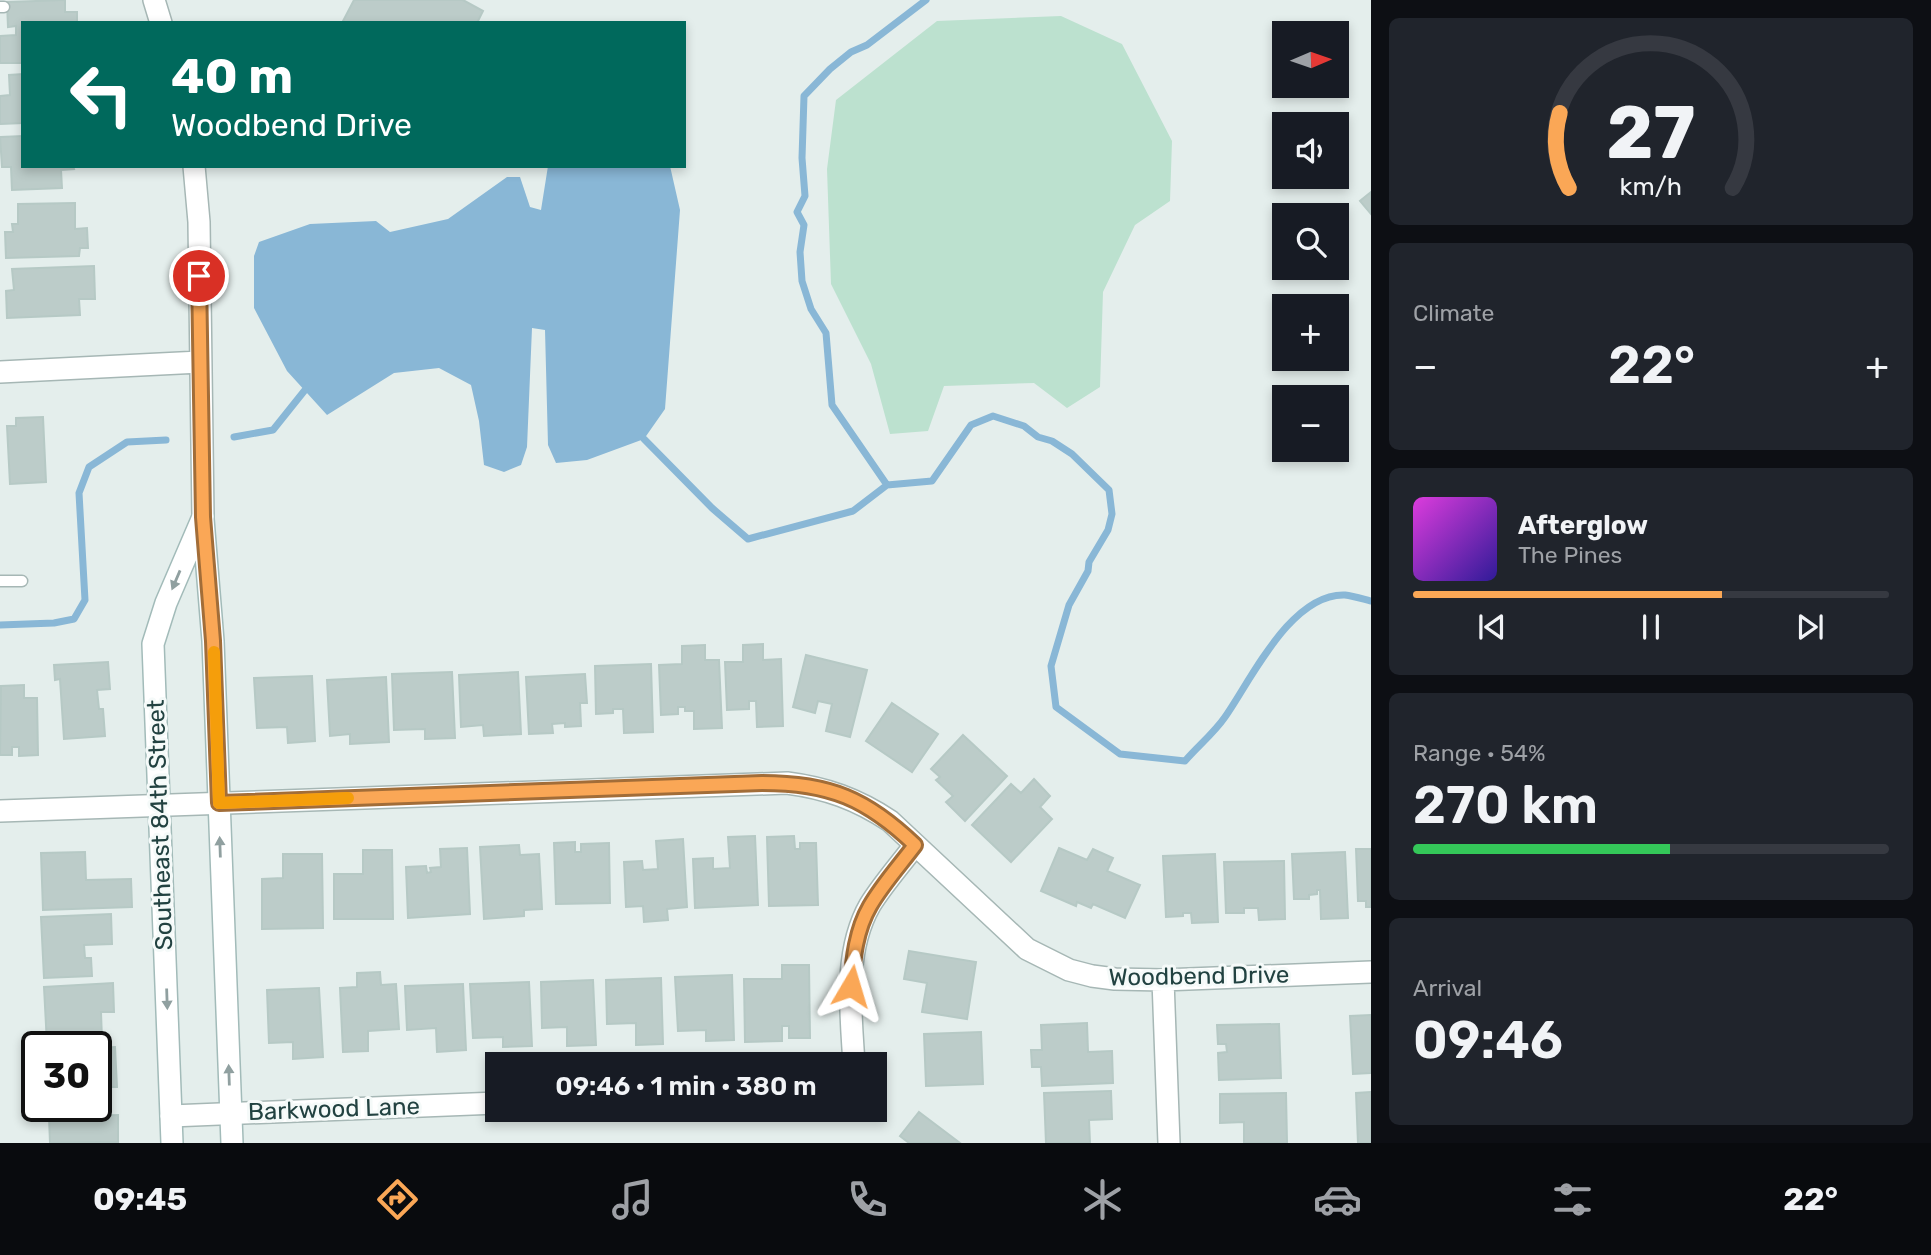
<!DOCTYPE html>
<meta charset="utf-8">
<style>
body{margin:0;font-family:Rubik,sans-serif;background:#20242c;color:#f1f3f6;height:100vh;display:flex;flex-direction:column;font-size:26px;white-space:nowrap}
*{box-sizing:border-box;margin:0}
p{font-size:23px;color:#9ea1a6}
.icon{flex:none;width:38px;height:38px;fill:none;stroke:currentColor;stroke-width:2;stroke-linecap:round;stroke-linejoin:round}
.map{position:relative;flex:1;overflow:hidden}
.side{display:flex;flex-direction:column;gap:18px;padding:18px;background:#0d0f14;width:560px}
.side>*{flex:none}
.hud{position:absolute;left:21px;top:21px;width:665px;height:147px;border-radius:0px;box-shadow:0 4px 10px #0003;background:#00695c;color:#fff;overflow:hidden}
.needle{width:46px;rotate:88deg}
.buttons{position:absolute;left:1272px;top:21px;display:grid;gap:14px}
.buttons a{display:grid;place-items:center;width:77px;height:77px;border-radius:0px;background:#171b24;box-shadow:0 4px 10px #0003;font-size:35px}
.speed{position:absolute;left:21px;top:1031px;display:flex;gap:14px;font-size:35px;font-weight:700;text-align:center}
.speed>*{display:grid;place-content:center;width:91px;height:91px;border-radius:50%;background:#171b24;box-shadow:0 4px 10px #0003;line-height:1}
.speed .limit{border:4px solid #111;border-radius:10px;background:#fff;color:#111}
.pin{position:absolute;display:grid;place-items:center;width:60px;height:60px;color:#fff;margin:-30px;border:4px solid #fff;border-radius:50%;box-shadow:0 2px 7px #0007}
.me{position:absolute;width:77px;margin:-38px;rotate:7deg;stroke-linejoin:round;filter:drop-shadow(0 0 5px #0008)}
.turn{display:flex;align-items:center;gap:24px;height:147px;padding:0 35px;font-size:32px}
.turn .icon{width:91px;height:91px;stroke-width:2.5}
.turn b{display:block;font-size:49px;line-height:60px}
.big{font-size:52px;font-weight:600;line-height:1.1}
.side .card{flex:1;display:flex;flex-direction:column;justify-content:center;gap:10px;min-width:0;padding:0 24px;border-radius:10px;background:#20242c}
.side .dial{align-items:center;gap:0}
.dial svg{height:182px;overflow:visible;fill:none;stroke:#363941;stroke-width:7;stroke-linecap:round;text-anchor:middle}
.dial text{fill:#f1f3f6;stroke:none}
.song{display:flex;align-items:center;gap:21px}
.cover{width:84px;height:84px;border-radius:10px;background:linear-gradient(135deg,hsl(300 70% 55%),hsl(250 70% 35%))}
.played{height:7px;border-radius:4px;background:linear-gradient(90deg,#faa756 65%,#363941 65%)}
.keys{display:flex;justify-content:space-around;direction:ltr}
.heat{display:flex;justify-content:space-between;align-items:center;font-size:38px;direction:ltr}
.charge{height:10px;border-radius:5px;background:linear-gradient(90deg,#34c759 54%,#363941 0)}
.trip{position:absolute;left:485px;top:1052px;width:402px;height:70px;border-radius:0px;background:#171b24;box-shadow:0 4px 10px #0003;font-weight:600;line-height:70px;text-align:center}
.tabs{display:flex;height:112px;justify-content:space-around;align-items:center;background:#090b0e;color:#9ea1a6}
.tabs .icon{width:49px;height:49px}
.tabs .on{color:#faa756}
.tabs b{font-size:32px;color:#f1f3f6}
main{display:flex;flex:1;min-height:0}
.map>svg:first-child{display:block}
</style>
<main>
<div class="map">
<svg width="1371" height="1143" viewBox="0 0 1371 1143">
<rect width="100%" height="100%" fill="#e4eeec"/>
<path fill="#bce1cf" d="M1061 16 1122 44 1172 141 1170 201 1135 225 1103 292 1100 387 1067 408 1034 383 944 386 928 431 890 434 871 364 831 284 827 169 836 100 937 21Z"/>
<path fill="#89b7d6" d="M548 166H670L680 210 665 409 644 439 587 460 556 463 548 445 545 330 532 328 527 447 521 465 504 472 484 465 479 421 471 385 439 368 394 373 327 415 287 371 254 308V256L259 242 310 224 376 221 390 232 448 219 507 177H520L530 207 541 210Z"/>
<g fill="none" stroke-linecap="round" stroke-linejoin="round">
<path stroke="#89b7d6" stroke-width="7" d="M926 0 867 45 851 52 830 69 804 96 802 158 805 196 797 212 804 225 800 252 802 281 811 309 826 333 832 405 887 485 932 481 971 425 993 416 1024 426 1038 437 1052 441 1072 454 1109 490 1112 514 1108 530 1089 562 1088 571 1069 605 1051 666 1056 707 1120 754 1185 761C1198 746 1214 733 1225 717 1251 680 1291 593 1345 595 1353 596 1363 599 1371 601
M234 437 273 430 305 390
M644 439 712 508 748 539 853 511 887 485
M0 625 54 623 74 619 85 600 79 493 89 467 127 442 166 440"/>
</g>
<path fill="#bcccc9" stroke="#b6c9c5" stroke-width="2" d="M65 0V12H77V23H23V63H0V36L16 35V26L8 27 7 2Z
M354 0H463L483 11 477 23H342Z
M23 74V123L0 124V96L10 95 9 75Z
M23 136V166H73L74 169 61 170 62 188 12 190 11 167H2L0 137Z
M1371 192V214L1360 201Z
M75 203V229L87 228 88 248H80L79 256 6 258 5 232H13L12 224H18V204Z
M94 266 95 299H79L80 315 7 318 6 291 14 290 12 269Z
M43 417 46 482 10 484 7 426H16V418Z
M763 644V660L781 659 783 726 757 727 756 701H749V709L727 710 725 662H743V645Z
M705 645V660H719L722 728 694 729V711H685V707H678V714L661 715 659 665 682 664V646Z
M806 655 867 670 850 737 826 731 832 704 818 701 815 713 793 707Z
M108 662 110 689 97 690 99 709H103L105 736 64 739 60 679 55 680 54 665Z
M651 664 653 732 624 733 623 709H613V713L596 714 595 666Z
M452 672 455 738 425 739V729L394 730 392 674Z
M518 672 521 734 484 736 483 725 461 727 459 675Z
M585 674 587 703H580L581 726 565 727V723L552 724 553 733 529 734 526 677Z
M312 676 315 741 288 743 287 727 257 728 254 678Z
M386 677 389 742 350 744V734L330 736 327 680Z
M24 685V698H37L38 755 19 756V747H12V755H0L1 686Z
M892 703 938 734 912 772 866 741Z
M963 735 1007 776 965 821 946 802 953 796 936 780 940 777 931 769Z
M1034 779 1050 796 1040 807 1052 819 1011 862 972 825 1011 784 1021 793Z
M755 836 758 905 695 908 693 859 713 858V869L730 868 728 837Z
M794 836 795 849H800V843H816L818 905 769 906 767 837Z
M683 839 687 907 667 909 668 920 644 922 643 906 626 907 624 862 642 861 643 870 658 869 656 841Z
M575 842V852H581V844L609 843 610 903 556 904 554 843Z
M519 845 520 855 539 854 542 909 524 910V916L484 919 480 847Z
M467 848 470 914 408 918 406 867 426 866 427 873 431 872 430 868 441 867 440 849Z
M1059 848 1087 860 1093 849 1113 858 1107 871 1140 885 1125 918 1093 904 1091 908 1077 902 1076 906 1041 891Z
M1356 849H1371V907H1366V901H1358Z
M363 850H392L393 919H334V874H363Z
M85 852 86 880 131 879 132 907 43 910 41 853Z
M1345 852 1348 918 1321 919 1320 890H1317V894L1309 895V899H1294L1292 854Z
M283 854H322L323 928 262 929V879L283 878Z
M1215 854 1218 922 1192 923 1191 913H1183V916L1166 917 1163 856Z
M1284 861 1285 919 1259 920 1258 908H1244V913H1226L1224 862Z
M111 914 112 944 84 945 85 958H91L92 976 44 978 41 917Z
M909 951 976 962 967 1019 922 1012 927 983 904 979Z
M782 965H809L810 1038H789V1026H782V1041L745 1042 744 979H782Z
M380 972 381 985 396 984 399 1029 368 1031V1051L343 1052 340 988 357 987V973Z
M732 975 734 1040 706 1041V1030L678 1031 675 977Z
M661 978 663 1044 636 1045V1023L607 1024 606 980Z
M593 980 596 1045 567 1046V1027L542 1028 541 982Z
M529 982 532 1046 503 1047V1037L473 1038 470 984Z
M113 983 114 1012H101L102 1041 47 1044 44 987Z
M463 984 466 1050 437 1052 436 1028 407 1030 405 986Z
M319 988 323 1057 293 1059V1042L269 1043 267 990Z
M1371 1015V1073L1353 1074 1350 1016Z
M1087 1023 1088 1052 1112 1051 1113 1083 1042 1086 1041 1067H1032L1031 1050H1042L1041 1025Z
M1279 1024 1281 1078 1219 1080 1218 1053 1227 1052 1226 1044H1218L1217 1025Z
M981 1032 983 1084 926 1086 924 1034Z
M115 1047 117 1087H107L108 1107 53 1109V1106H96V1048Z
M1111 1091 1112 1119 1089 1120 1090 1143H1046L1044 1093Z
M1371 1092V1143H1358L1356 1093Z
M1286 1093 1287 1143H1244V1122L1220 1123V1094Z
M919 1112 960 1143H909L900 1136Z
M118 1115V1142L50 1143 49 1117Z"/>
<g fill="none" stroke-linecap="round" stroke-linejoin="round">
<defs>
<path id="lane" d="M0 7H4
M0 581H22"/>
<path id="street" d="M154 0 161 23
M194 166 199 222 203 517
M0 372 200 362
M0 811 787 783C826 788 857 799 890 821L1027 949 1069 970 1092 976 1115 979 1163 980 1371 972
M1163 980 1169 1143
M854 1064C851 1013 843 952 870 905 883 884 900 865 915 845
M171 1116 497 1103"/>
<path id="secondary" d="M203 519 213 641 232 1143
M172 1143 153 644 166 603 203 517"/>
</defs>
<use href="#lane" stroke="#a6b7b5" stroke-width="13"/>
<use href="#street" stroke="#a6b7b5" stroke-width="24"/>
<use href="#secondary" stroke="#a2bbb9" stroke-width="24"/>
<use href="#lane" stroke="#fff" stroke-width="10"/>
<use href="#street" stroke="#fff" stroke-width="21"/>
<use href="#secondary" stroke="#fff" stroke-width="21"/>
</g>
<defs><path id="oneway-solid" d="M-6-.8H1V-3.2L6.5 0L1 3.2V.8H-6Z" transform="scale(1.75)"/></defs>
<g fill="#90a0a0">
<use href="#oneway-solid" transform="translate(176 580) rotate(113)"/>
<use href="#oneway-solid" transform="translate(220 847) rotate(-92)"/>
<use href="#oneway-solid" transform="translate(167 999) rotate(88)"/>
<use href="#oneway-solid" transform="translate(229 1075) rotate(-92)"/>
</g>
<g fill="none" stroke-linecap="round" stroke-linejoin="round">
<defs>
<path id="route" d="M199 276 203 517 213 641 219 803 762 783C830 783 867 799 915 845 900 865 882 885 870 906 856 930 853 959 851 986"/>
</defs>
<use href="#route" stroke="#a26d38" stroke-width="18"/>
<use href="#route" stroke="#faa756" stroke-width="12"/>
<path stroke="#f59e0b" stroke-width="12" d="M214 652 219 803 348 798"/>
</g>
<g text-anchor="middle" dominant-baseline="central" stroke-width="6" stroke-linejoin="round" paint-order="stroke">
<g font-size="24" fill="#224241" stroke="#f5faf9">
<text transform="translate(160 825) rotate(-92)">Southeast 84th Street</text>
<text transform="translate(1199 976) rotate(-1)">Woodbend Drive</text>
<text transform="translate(334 1109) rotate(-2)">Barkwood Lane</text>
</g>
</g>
</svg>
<div class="buttons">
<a><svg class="needle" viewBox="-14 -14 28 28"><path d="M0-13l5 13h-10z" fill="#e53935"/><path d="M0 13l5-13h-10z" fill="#9ea1a6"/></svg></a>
<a><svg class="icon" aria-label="sound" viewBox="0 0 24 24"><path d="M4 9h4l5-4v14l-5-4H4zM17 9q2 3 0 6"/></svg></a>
<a><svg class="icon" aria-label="search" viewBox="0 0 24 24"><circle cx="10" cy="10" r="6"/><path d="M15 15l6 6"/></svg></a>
<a>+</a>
<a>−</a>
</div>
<div class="speed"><div class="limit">30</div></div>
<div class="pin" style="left:199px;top:276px;background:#d93025"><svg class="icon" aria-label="arrive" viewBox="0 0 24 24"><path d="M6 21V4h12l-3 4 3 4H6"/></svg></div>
<svg class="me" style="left:851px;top:986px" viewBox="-20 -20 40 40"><path d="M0-17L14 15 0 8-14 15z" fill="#faa756" stroke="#fff" stroke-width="4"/></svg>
<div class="trip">09:46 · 1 min · 380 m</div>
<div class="hud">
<div class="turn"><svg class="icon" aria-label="left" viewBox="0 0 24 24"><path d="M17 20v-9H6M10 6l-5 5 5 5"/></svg><div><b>40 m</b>Woodbend Drive</div></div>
</div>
</div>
<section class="side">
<div class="card dial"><svg viewBox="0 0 100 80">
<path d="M14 69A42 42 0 1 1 86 69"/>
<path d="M14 69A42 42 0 0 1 10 36" stroke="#faa756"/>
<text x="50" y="56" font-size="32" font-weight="700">27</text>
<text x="50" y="72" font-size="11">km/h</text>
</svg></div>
<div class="card"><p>Climate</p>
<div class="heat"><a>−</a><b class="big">22°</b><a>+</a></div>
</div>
<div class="card">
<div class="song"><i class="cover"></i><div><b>Afterglow</b><p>The Pines</p></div></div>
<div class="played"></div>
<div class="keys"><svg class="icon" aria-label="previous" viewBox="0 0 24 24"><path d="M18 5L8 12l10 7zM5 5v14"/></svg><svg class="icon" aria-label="pause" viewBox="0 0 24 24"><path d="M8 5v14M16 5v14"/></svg><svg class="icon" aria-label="next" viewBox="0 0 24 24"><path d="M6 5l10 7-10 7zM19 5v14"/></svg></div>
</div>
<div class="card"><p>Range · 54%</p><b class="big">270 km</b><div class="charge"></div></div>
<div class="card"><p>Arrival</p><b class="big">09:46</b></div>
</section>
</main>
<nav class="tabs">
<b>09:45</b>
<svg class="icon on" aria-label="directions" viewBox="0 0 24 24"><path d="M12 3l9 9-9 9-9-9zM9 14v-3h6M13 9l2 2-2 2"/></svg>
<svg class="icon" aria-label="music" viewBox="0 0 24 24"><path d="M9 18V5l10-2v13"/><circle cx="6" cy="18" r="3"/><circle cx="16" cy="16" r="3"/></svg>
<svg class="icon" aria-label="phone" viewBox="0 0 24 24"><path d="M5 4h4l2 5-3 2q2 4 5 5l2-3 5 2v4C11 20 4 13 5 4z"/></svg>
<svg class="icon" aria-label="climate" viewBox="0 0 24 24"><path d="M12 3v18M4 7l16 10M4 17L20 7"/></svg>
<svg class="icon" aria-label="car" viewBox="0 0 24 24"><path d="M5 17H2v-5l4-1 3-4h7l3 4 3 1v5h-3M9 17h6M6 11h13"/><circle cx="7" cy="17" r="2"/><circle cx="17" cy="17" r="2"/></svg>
<svg class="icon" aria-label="filters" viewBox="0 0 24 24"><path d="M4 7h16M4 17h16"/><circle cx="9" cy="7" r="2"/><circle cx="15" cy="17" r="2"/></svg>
<b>22°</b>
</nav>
